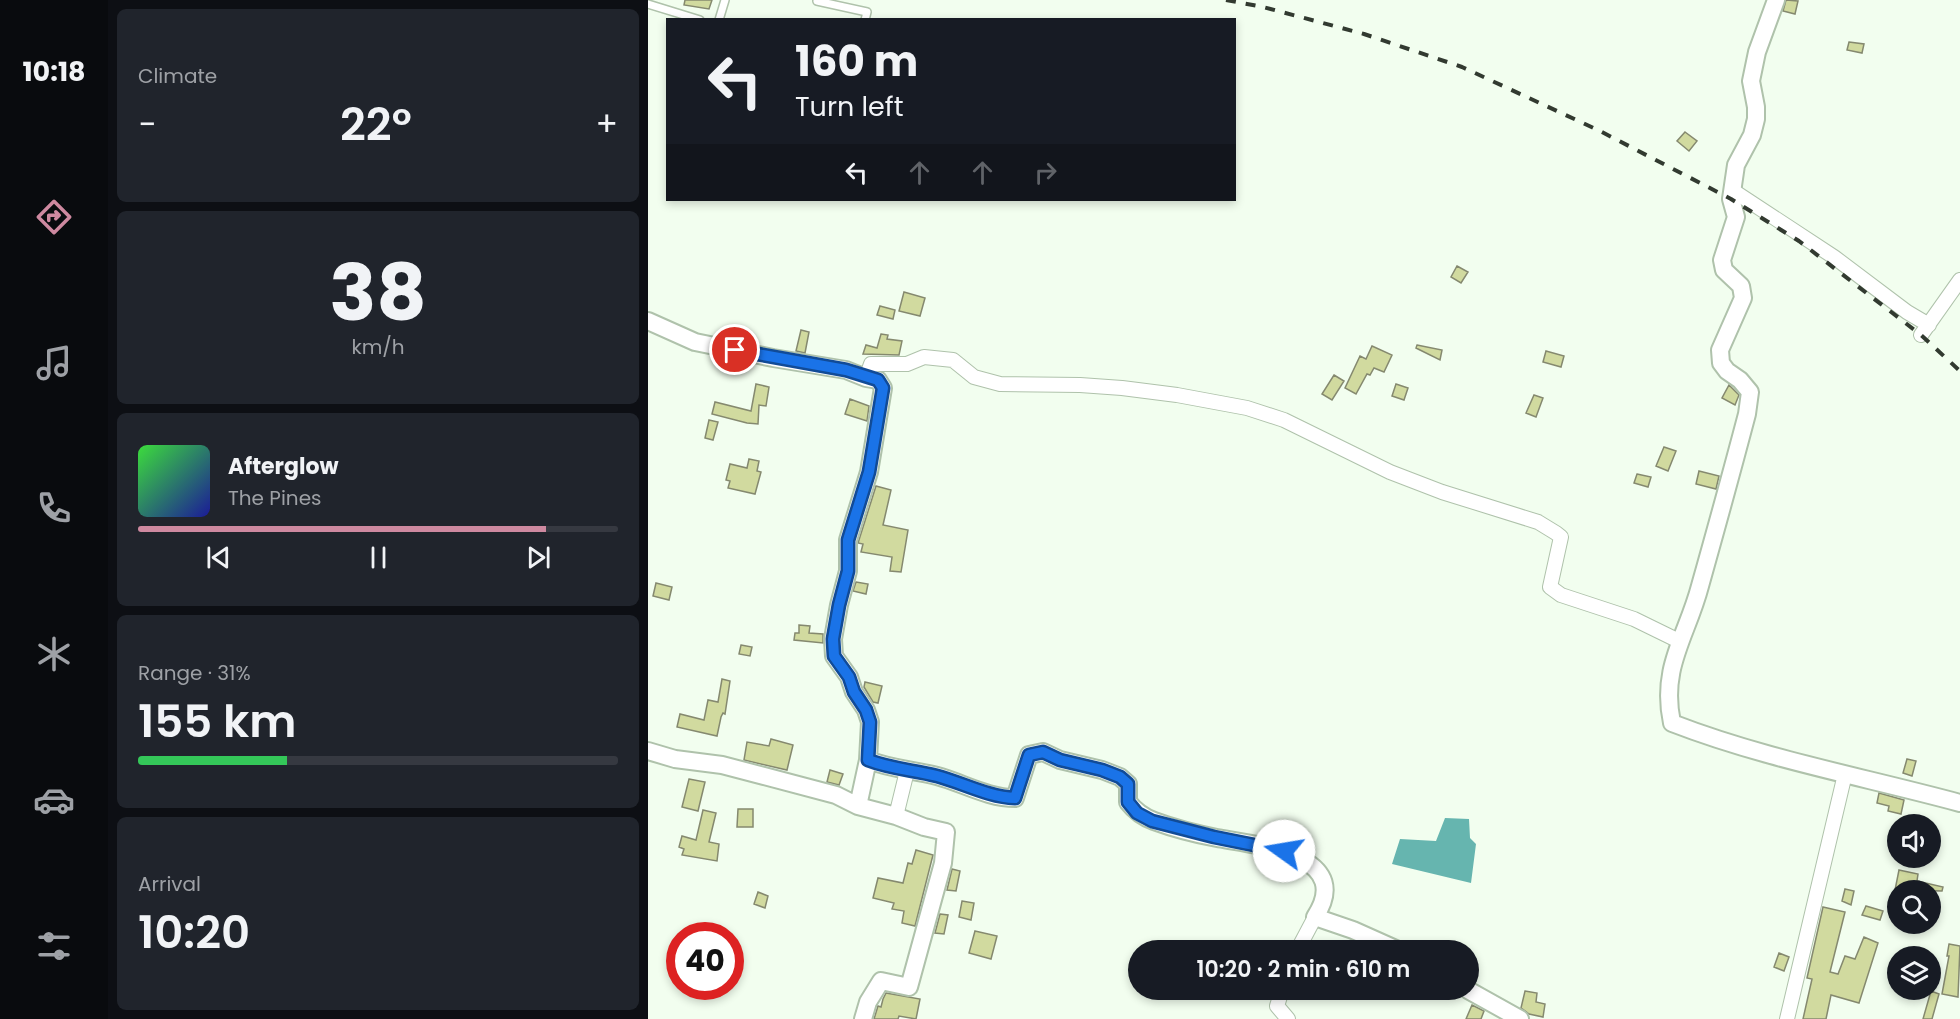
<!DOCTYPE html>
<meta charset="utf-8">
<style>
body{margin:0;font-family:Poppins,sans-serif;background:#20242c;color:#f1f3f6;height:100vh;display:flex;flex-direction:column;font-size:22px;white-space:nowrap}
*{box-sizing:border-box;margin:0}
p{font-size:20px;color:#9ea1a6}
.icon{flex:none;width:33px;height:33px;fill:none;stroke:currentColor;stroke-width:2;stroke-linecap:round;stroke-linejoin:round}
.map{position:relative;flex:1;overflow:hidden}
.sheet{display:flex;flex-direction:column;gap:9px;padding:9px;background:#0d0f14;width:540px}
.sheet>*{flex:none}
.top-card{position:absolute;left:18px;top:18px;width:570px;height:183px;border-radius:0px;box-shadow:0 3px 9px #0003;background:#171b24;color:#f1f3f6;overflow:hidden}
.tools{position:absolute;left:1239px;top:814px;display:grid;gap:12px}
.tools a{display:grid;place-items:center;width:54px;height:54px;border-radius:50%;background:#171b24;box-shadow:0 3px 9px #0003;font-size:30px}
.speed{position:absolute;left:18px;top:922px;display:flex;gap:12px;font-size:30px;font-weight:700;text-align:center}
.speed>*{display:grid;place-content:center;width:78px;height:78px;border-radius:50%;background:#171b24;box-shadow:0 3px 9px #0003;line-height:1}
.speed .limit{border:9px solid #d22;background:#fff;color:#111}
.pin{position:absolute;display:grid;place-items:center;width:51px;height:51px;color:#fff;margin:-26px;border:3px solid #fff;border-radius:50%;box-shadow:0 2px 6px #0007}
.me{position:absolute;width:66px;margin:-33px;rotate:283deg;stroke-linejoin:round;filter:drop-shadow(0 0 4px #0008)}
.turn{display:flex;align-items:center;gap:21px;height:126px;padding:0 30px;font-size:27px}
.turn .icon{width:78px;height:78px;stroke-width:2.5}
.turn b{display:block;font-size:42px;line-height:51px}
.lanes{display:flex;align-items:center;height:57px;padding:0 30px;background:#0003;justify-content:center;gap:30px;direction:ltr}
.lanes .off{opacity:.35}
.big{font-size:45px;font-weight:600;line-height:1.1}
.sheet .card{flex:1;display:flex;flex-direction:column;justify-content:center;gap:9px;min-width:0;padding:0 21px;border-radius:9px;background:#20242c}
.sheet .dial{align-items:center;gap:0}
.dial b{font-size:78px;line-height:1}
.song{display:flex;align-items:center;gap:18px}
.cover{width:72px;height:72px;border-radius:9px;background:linear-gradient(135deg,hsl(120 70% 55%),hsl(240 70% 35%))}
.played{height:6px;border-radius:3px;background:linear-gradient(90deg,#ce89a0 85%,#363941 85%)}
.keys{display:flex;justify-content:space-around;direction:ltr}
.heat{display:flex;justify-content:space-between;align-items:center;font-size:33px;direction:ltr}
.charge{height:9px;border-radius:4px;background:linear-gradient(90deg,#34c759 31%,#363941 0)}
.trip{position:absolute;left:480px;top:940px;width:351px;height:60px;border-radius:30px;background:#171b24;box-shadow:0 3px 9px #0003;font-weight:600;line-height:60px;text-align:center}
main{display:flex;flex:1;min-height:0}
.menu{display:flex;flex-direction:column;width:108px;justify-content:space-around;align-items:center;background:#090b0e;color:#9ea1a6}
.menu .icon{width:42px;height:42px}
.menu .current{color:#ce89a0}
.menu b{font-size:27px;color:#f1f3f6}
.map>svg:first-child{display:block}
</style>
<main>
<nav class="menu">
<b>10:18</b>
<svg class="icon current" aria-label="directions" viewBox="0 0 24 24"><path d="M12 3l9 9-9 9-9-9zM9 14v-3h6M13 9l2 2-2 2"/></svg>
<svg class="icon" aria-label="music" viewBox="0 0 24 24"><path d="M9 18V5l10-2v13"/><circle cx="6" cy="18" r="3"/><circle cx="16" cy="16" r="3"/></svg>
<svg class="icon" aria-label="phone" viewBox="0 0 24 24"><path d="M5 4h4l2 5-3 2q2 4 5 5l2-3 5 2v4C11 20 4 13 5 4z"/></svg>
<svg class="icon" aria-label="climate" viewBox="0 0 24 24"><path d="M12 3v18M4 7l16 10M4 17L20 7"/></svg>
<svg class="icon" aria-label="car" viewBox="0 0 24 24"><path d="M5 17H2v-5l4-1 3-4h7l3 4 3 1v5h-3M9 17h6M6 11h13"/><circle cx="7" cy="17" r="2"/><circle cx="17" cy="17" r="2"/></svg>
<svg class="icon" aria-label="filters" viewBox="0 0 24 24"><path d="M4 7h16M4 17h16"/><circle cx="9" cy="7" r="2"/><circle cx="15" cy="17" r="2"/></svg>
</nav>
<section class="sheet">
<div class="card"><p>Climate</p>
<div class="heat"><a>−</a><b class="big">22°</b><a>+</a></div>
</div>
<div class="card dial"><b>38</b><p>km/h</p></div>
<div class="card">
<div class="song"><i class="cover"></i><div><b>Afterglow</b><p>The Pines</p></div></div>
<div class="played"></div>
<div class="keys"><svg class="icon" aria-label="previous" viewBox="0 0 24 24"><path d="M18 5L8 12l10 7zM5 5v14"/></svg><svg class="icon" aria-label="pause" viewBox="0 0 24 24"><path d="M8 5v14M16 5v14"/></svg><svg class="icon" aria-label="next" viewBox="0 0 24 24"><path d="M6 5l10 7-10 7zM19 5v14"/></svg></div>
</div>
<div class="card"><p>Range · 31%</p><b class="big">155 km</b><div class="charge"></div></div>
<div class="card"><p>Arrival</p><b class="big">10:20</b></div>
</section>
<div class="map">
<svg width="1312" height="1019" viewBox="0 0 1312 1019">
<rect width="100%" height="100%" fill="#f2feef"/>
<path fill="#66b5af" d="M797 818 821 819 822 838 828 844 823 883 744 864 752 839 788 841Z"/>
<path fill="#d1da9f" stroke="#85896f" stroke-width="1.5" d="M37 0H64L61 9 36 5Z
M1138 0 1150 1 1147 14 1135 11Z
M1201 42 1216 44 1214 53 1199 50Z
M1037 132 1049 141 1041 151 1029 141Z
M809 266 820 272 813 283 803 277Z
M256 292 277 298 272 316 251 311Z
M232 306 247 310 245 319 229 315Z
M153 330 161 332 157 353 148 351Z
M233 334 240 335 239 339 254 341 251 355 215 354 218 345 229 348Z
M769 345 794 350 792 360 768 348Z
M724 346 744 355 736 372 726 368 722 375 719 374 708 394 697 388 712 356 718 359Z
M898 351 916 356 913 367 895 362Z
M686 375 696 381 684 400 674 394Z
M108 384 121 387 118 406 111 405 110 424 99 423 64 414 67 402 103 411Z
M748 384 760 388 756 400 744 396Z
M1081 385 1091 395 1087 405 1074 398Z
M886 395 895 398 888 417 878 413Z
M202 399 221 406 219 421 197 414Z
M61 420 70 422 65 440 57 438Z
M1016 447 1028 451 1020 471 1008 466Z
M101 459 111 461 109 471 113 472 107 494 80 488 82 481 78 480 82 464 99 468Z
M1051 471 1071 476 1068 489 1048 484Z
M989 474 1003 477 1000 487 986 483Z
M228 486 243 490 235 525 260 530 253 572 242 571 244 557 213 552 215 544 210 543Z
M208 582 220 584 218 594 205 591Z
M8 583 24 587 21 600 5 596Z
M151 625 162 626 161 633 175 634V643L146 640 147 633H151Z
M93 645 104 647 102 656 91 654Z
M74 679 82 681 77 714 75 713 73 717 69 736 29 727 32 714 56 720 60 700 70 702Z
M217 682 234 686 230 703 225 702 216 687Z
M123 739 145 745 139 770 96 760 99 742 121 746Z
M1259 759 1268 761 1264 776 1255 773Z
M182 770 195 774 191 785 179 782Z
M41 779 57 782 50 811 34 807Z
M1231 793 1256 800 1253 814 1240 811 1241 806 1229 803Z
M90 809H105V827H89Z
M55 810 68 813 61 842 71 844 69 861 34 855 36 849 31 847 34 836 48 840Z
M268 850 285 855 267 926 254 923 256 911 244 909 246 903 225 898 230 878 255 883 260 863 264 864Z
M304 869 312 871 308 891 299 890Z
M1251 870 1270 874 1269 881 1295 887 1294 891 1247 890Z
M1197 889 1206 891 1203 905 1194 901Z
M110 892 120 896 117 908 106 904Z
M314 901 326 903 323 920 311 917Z
M1218 906 1235 911 1232 920 1214 915Z
M1175 907 1197 912 1182 972 1190 974 1197 956 1207 959 1216 937 1230 943 1211 1003 1183 995 1178 1019H1155L1164 979 1159 978Z
M292 914 300 915 296 934 287 933Z
M327 931 349 936 343 959 321 953Z
M1301 944 1312 946 1310 997 1294 994 1301 956H1299Z
M1131 953 1141 957 1136 971 1126 967Z
M877 991 889 993 888 1002 897 1004 895 1017 881 1014 873 1008Z
M1283 991 1291 994 1284 1019H1275Z
M238 993 272 999 268 1019 251 1016 250 1019H226L230 1006 233 1007 235 999Z
M824 1005 836 1011 833 1019H818Z"/>
<g fill="none" stroke-linecap="round" stroke-linejoin="round">
<defs>
<path id="service" d="M169 1 219 12 217 20
M0 4 52 20
M71 20 77 0"/>
<path id="minor" d="M1084 190 1186 257 1259 312 1281 325
M1273 335 1312 280
M218 378 223 364H259L276 357 305 360 326 377 352 384 432 385 474 388 529 395 599 408 636 420 742 472 794 492 890 522 908 533 913 537 902 587 913 595 986 619 1031 641
M248 816 259 771
M649 951 667 917
M634 990 629 1006 640 1019
M1139 1019 1197 774"/>
<path id="tertiary" d="M1128 0 1109 52 1103 81 1108 107V119L1104 135 1088 165 1083 199 1088 217 1074 260 1076 270 1093 286 1095 298 1072 350 1073 363 1079 371 1092 380 1102 392 1099 414C1084 471 1068 529 1052 586 1039 636 1012 667 1024 723 1117 759 1216 777 1312 803
M0 321 47 342 125 358 198 370 218 378 230 380 235 388 221 472 200 540V571L191 605 185 639 186 656 201 677 206 692 218 710 222 722 220 760 210 806
M0 751 27 759 74 765 116 776 188 795 210 806 248 816 276 827 298 832 295 863 261 987 233 981 220 1002 215 1019
M220 760C243 769 266 770 289 776 315 783 340 798 367 798L381 755 395 752 412 760 454 770 472 777 480 784V802C487 811 495 817 506 821 525 828 548 834 569 838 608 845 708 854 667 917L705 930 752 951
M820 990 872 1019"/>
</defs>
<use href="#service" stroke="#afc2ab" stroke-width="10"/>
<use href="#minor" stroke="#afc2ab" stroke-width="16"/>
<use href="#tertiary" stroke="#afc2ab" stroke-width="20"/>
<use href="#service" stroke="#fff" stroke-width="7"/>
<use href="#minor" stroke="#fff" stroke-width="14"/>
<use href="#tertiary" stroke="#fff" stroke-width="16"/>
<path stroke="#323a30" stroke-width="4" stroke-dasharray="10 10" stroke-linecap="butt" d="M578 0 615 7 716 34 814 67 950 130 1083 199 1151 241 1273 335 1312 371"/>
</g>
<g fill="none" stroke-linecap="round" stroke-linejoin="round">
<defs>
<path id="route" d="M87 350 198 370 230 380 235 388 221 472 200 540V571L191 605 185 639 186 656 201 677 206 692 218 710 222 722 220 760C243 769 266 770 289 776 315 783 340 797 367 798L381 755 395 752 412 760 454 770 472 777 480 784V802L489 813 504 821 566 837 636 851"/>
</defs>
<use href="#route" stroke="#114b97" stroke-width="15"/>
<use href="#route" stroke="#1a73e8" stroke-width="10"/>
</g>
</svg>
<div class="tools">
<a><svg class="icon" aria-label="sound" viewBox="0 0 24 24"><path d="M4 9h4l5-4v14l-5-4H4zM17 9q2 3 0 6"/></svg></a>
<a><svg class="icon" aria-label="search" viewBox="0 0 24 24"><circle cx="10" cy="10" r="6"/><path d="M15 15l6 6"/></svg></a>
<a><svg class="icon" aria-label="layers" viewBox="0 0 24 24"><path d="M12 4l9 5-9 5-9-5zM3 14l9 5 9-5"/></svg></a>
</div>
<div class="speed"><div class="limit">40</div></div>
<div class="pin" style="left:87px;top:350px;background:#d93025"><svg class="icon" aria-label="arrive" viewBox="0 0 24 24"><path d="M6 21V4h12l-3 4 3 4H6"/></svg></div>
<svg class="me" style="left:636px;top:851px" viewBox="-20 -20 40 40"><circle r="19" fill="#fff"/><path d="M0-13L10 11 0 6-10 11z" fill="#1a73e8"/></svg>
<div class="trip">10:20 · 2 min · 610 m</div>
<div class="top-card">
<div class="turn"><svg class="icon" aria-label="left" viewBox="0 0 24 24"><path d="M17 20v-9H6M10 6l-5 5 5 5"/></svg><div><b>160 m</b>Turn left</div></div>
<div class="lanes"><svg class="icon" aria-label="left" viewBox="0 0 24 24"><path d="M17 20v-9H6M10 6l-5 5 5 5"/></svg><svg class="icon off" aria-label="ahead" viewBox="0 0 24 24"><path d="M12 20V5M6 11l6-6 6 6"/></svg><svg class="icon off" aria-label="ahead" viewBox="0 0 24 24"><path d="M12 20V5M6 11l6-6 6 6"/></svg><svg class="icon off" aria-label="right" viewBox="0 0 24 24"><path d="M7 20v-9h11M14 6l5 5-5 5"/></svg></div>
</div>
</div>
</main>
